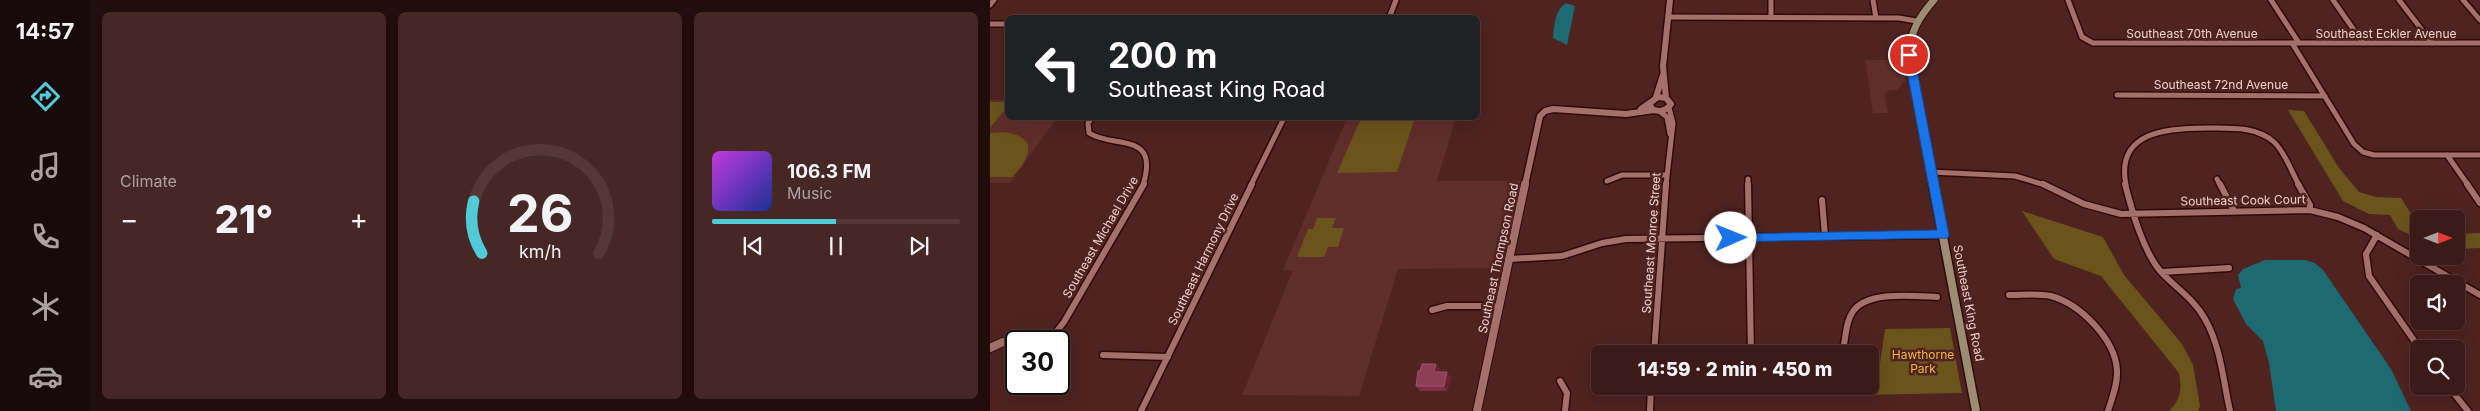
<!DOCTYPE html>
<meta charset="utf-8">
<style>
body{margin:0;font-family:Inter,sans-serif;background:#462725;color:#f1f3f6;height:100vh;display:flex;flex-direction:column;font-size:19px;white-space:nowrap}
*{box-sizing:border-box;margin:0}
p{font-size:16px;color:#aca1a2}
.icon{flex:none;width:28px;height:28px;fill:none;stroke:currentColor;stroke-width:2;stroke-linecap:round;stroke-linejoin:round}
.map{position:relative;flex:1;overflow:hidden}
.sheet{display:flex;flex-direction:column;gap:12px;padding:12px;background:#200e0d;width:900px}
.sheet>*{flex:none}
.top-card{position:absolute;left:15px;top:15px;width:475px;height:105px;border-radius:8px;box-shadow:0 5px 20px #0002,0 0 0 1px #543837;background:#202124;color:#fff;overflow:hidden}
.needle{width:32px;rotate:90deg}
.fabs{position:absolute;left:1420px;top:210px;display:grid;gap:10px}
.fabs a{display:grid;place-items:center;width:55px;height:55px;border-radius:8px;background:#3b1a18;box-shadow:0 5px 20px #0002,0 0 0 1px #543837;font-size:25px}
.speed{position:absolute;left:15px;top:330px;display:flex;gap:10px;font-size:25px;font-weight:700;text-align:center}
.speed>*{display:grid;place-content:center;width:65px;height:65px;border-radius:50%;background:#3b1a18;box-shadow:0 5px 20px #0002,0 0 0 1px #543837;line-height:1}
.speed .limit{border:2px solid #111;border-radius:8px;background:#fff;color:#111}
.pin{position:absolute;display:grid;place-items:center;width:42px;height:42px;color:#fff;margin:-21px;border:2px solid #fff;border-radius:50%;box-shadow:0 1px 5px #0007}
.me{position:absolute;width:55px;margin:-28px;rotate:89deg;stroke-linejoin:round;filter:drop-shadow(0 0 4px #0008)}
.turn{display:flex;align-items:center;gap:18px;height:105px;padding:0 20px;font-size:22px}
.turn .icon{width:65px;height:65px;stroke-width:2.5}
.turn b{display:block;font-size:35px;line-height:42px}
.big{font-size:38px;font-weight:800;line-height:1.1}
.sheet .widget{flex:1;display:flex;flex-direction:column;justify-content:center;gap:8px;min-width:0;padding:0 18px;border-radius:8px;background:#462725}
.sheet .dial{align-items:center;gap:0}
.dial svg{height:130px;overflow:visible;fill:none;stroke:#543837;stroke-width:7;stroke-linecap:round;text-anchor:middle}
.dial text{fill:#f1f3f6;stroke:none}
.song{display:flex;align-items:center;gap:15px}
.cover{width:60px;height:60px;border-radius:8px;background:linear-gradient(135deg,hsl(290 70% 55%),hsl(230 70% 35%))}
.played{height:5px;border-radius:2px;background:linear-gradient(90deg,#52cbd8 50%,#543837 50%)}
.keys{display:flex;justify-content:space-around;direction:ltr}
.heat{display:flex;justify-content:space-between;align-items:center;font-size:28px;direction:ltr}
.sheet .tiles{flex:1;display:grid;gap:12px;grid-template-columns:repeat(3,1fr)}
.trip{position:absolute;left:601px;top:345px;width:288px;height:50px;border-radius:8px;background:#3b1a18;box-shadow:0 5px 20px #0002,0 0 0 1px #543837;font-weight:800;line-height:50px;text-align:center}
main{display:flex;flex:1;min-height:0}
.menu{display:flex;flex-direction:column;width:90px;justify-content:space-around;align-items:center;background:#180a0a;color:#aca1a2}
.menu .icon{width:35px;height:35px}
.menu .current{color:#52cbd8}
.menu b{font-size:22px;color:#f1f3f6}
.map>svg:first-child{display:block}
</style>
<main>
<nav class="menu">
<b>14:57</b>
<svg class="icon current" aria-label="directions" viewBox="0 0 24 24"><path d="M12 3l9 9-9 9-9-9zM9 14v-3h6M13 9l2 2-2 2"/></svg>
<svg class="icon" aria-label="music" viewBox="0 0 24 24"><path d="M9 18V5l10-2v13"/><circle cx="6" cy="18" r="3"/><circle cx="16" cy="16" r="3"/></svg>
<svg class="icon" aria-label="phone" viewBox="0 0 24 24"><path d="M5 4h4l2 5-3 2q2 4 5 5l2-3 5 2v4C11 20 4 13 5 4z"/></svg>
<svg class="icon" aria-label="climate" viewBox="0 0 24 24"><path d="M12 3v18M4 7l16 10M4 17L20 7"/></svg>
<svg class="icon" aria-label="car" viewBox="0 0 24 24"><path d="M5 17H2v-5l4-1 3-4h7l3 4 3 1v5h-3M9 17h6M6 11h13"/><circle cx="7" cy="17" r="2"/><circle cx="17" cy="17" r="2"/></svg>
</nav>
<section class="sheet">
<div class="tiles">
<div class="widget"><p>Climate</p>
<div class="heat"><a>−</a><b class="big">21°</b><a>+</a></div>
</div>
<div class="widget dial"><svg viewBox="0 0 100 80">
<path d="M14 69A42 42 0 1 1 86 69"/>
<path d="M14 69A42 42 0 0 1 9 37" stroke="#52cbd8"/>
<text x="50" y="56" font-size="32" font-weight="700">26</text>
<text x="50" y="72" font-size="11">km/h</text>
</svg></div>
<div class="widget">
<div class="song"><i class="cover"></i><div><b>106.3 FM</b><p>Music</p></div></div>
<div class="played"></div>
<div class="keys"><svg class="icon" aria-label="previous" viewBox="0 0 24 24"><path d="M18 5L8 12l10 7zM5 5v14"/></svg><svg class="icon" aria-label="pause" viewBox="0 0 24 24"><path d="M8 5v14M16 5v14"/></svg><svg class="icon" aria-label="next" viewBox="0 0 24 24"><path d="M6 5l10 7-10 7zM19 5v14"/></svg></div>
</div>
</div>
</section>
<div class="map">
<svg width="1490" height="411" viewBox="0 0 1490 411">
<rect width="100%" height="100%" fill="#4f2320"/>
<path fill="#5f2d2a" d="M875 60H912L916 82H913L908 90H901L894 94 898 113H883Z
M0 100H17L18 118H67L20 183H0Z
M357 118H466L447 181H531L512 268 408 269 369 396 252 395 303 270H293Z"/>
<path fill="#6b531c" d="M0 102H16L18 106 0 128Z
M1298 110 1314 111 1349 168 1369 192 1386 197 1411 198 1429 226V239L1408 229 1400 215 1379 214 1353 201Z
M371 118H425L407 172 347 173Z
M14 132C49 137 41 157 22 177H0V133Z
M1032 211 1113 237 1134 275 1192 344 1203 365 1210 406 1208 411H1179C1191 399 1192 389 1189 373L1111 276 1064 259Z
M327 218H346L342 228H354L348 247H338L334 257H307L318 229H323Z
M1490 233V248L1466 249V234Z
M960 328 972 393 870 395 877 386H880V382L889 370 895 329Z"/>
<path fill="#1d6a72" d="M576 3 585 6 577 45 563 38C564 26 565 10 576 3Z
M1275 260H1315L1325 263 1333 270 1401 369 1421 411H1286L1279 363 1273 341 1256 324 1243 299 1246 289 1251 288 1248 275 1253 269Z"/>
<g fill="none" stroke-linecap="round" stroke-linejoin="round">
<defs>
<path id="minor-far1" d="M781 0V17
M883 0 886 18
M1078 0 1092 37 1103 43H1490
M1281 0 1309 43
M1343 0 1373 43
M1409 0 1442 43
M1473 0 1490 20
M0 5 4 0
M678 17 909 18 926 21
M399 18 406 0
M0 24H18
M1302 43 1364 144 1373 152 1384 155H1490
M1127 95 1335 96
M669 111 677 117 680 134
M102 118 98 123 99 133C124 149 170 131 153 185
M1457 155 1478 185
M941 172 1025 176 1055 185
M758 179V185
M1227 179 1230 185
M617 181 632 175H677
M261 185 294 118
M676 185 683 123 679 108
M1136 185C1125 131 1178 128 1217 128 1239 128 1266 126 1284 142 1295 152 1302 173 1309 185"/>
<path id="minor" d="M758 184 761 354
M1053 184 1094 204 1131 214 1320 210 1348 217 1374 228 1490 295
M1135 184C1142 211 1153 251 1171 272 1186 288 1205 300 1215 319 1231 347 1233 380 1240 411
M1230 184 1244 211
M1308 184 1320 205V210
M1477 184 1490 203
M832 200 835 236
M1387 235 1376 254 1379 276 1430 349
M519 259 572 256 612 243 636 239 954 235
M1172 272 1239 268
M1019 295C1033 295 1048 293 1061 296 1090 304 1125 339 1127 370 1128 384 1122 398 1118 411
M442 310 457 306H509
M59 341 74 322 154 184
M664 354 676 184
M851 354C857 341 854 325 862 313 875 290 925 296 947 297
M113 355 178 357
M570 381 577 393 575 411
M1458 386 1478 411
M151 411 262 184
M660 411 661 386"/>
<path id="tertiary-far1" d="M666 97 673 75
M676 98 673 66 680 0
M651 109 668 97 676 98 681 104C676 111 670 113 662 109L660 104
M535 185 550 116 555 111 563 109 636 114 664 110"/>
<path id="tertiary" d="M0 348 13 342 26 341
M487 411 535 184"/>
<path id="secondary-far1" d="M944 185 919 55C920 32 929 17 944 0"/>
<path id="secondary" d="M943 184 986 411"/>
</defs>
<use href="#minor-far1" stroke="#320909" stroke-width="8"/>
<use href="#minor" stroke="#320909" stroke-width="9"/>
<use href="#tertiary-far1" stroke="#320909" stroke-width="9"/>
<use href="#tertiary" stroke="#320909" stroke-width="10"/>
<use href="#secondary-far1" stroke="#320909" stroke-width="9"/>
<use href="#secondary" stroke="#320909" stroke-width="11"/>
<use href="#minor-far1" stroke="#a3706b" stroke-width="5"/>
<use href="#minor" stroke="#a3706b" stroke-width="6"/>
<use href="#tertiary-far1" stroke="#a3706b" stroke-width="6"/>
<use href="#tertiary" stroke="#a3706b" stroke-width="8"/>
<use href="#secondary-far1" stroke="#9b8c74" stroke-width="7"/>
<use href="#secondary" stroke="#9b8c74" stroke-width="8"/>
</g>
<path fill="#802e48" d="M450 369 449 372 461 377 457 391H430L426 386Z"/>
<path fill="#682232" d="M446 364 450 369 448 377 444 372Z
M457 372 461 377 457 391 454 386Z"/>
<path fill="#8c4056" stroke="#9c5669" d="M432 364H446L444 372H457L454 386H426L428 371H430Z"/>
<path fill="#1a73e8" stroke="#114b97" d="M919 52 924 55 959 235 958 238 737 242V235L741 234 947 230 914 55Z"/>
<g text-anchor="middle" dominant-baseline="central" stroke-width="5" stroke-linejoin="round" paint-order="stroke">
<g font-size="12" fill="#efd1ce" stroke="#4f2320">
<text x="1202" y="33">Southeast 70th Avenue</text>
<text x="1396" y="33">Southeast Eckler Avenue</text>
<text x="1231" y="84">Southeast 72nd Avenue</text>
<text transform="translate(1253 200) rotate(-1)">Southeast Cook Court</text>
<text transform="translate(110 237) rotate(-60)">Southeast Michael Drive</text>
<text transform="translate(661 243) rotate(-86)">Southeast Monroe Street</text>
<text transform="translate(508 258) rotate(-78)">Southeast Thompson Road</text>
<text transform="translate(213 259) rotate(-64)">Southeast Harmony Drive</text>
<text transform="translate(979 303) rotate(79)">Southeast King Road</text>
</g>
<g font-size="12" fill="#f0ba37" stroke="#4f2320">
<text x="933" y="354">Hawthorne<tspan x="933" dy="14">Park</tspan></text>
</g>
</g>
</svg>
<div class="fabs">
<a><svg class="needle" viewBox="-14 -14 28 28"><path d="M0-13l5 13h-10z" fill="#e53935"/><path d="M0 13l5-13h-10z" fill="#aca1a2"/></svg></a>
<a><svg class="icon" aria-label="sound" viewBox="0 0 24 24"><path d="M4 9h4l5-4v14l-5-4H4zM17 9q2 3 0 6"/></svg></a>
<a><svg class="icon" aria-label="search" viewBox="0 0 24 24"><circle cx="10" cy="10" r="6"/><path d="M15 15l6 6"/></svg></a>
</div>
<div class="speed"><div class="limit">30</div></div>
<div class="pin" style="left:919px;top:55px;background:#d93025"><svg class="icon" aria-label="arrive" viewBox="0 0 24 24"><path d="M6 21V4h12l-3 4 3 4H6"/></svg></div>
<svg class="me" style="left:741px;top:238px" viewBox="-20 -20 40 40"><circle r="19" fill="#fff"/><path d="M0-13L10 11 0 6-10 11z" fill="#1a73e8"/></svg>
<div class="trip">14:59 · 2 min · 450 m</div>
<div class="top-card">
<div class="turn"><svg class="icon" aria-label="left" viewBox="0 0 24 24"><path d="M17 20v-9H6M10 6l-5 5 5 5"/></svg><div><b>200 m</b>Southeast King Road</div></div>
</div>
</div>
</main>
